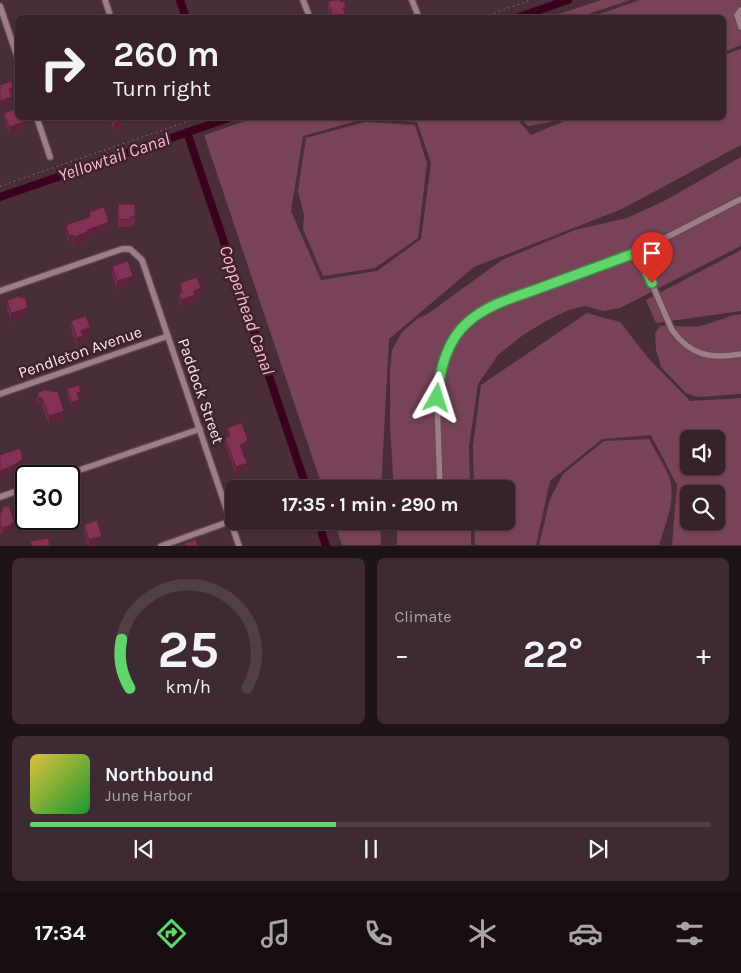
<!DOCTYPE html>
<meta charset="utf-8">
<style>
body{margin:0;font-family:Karla,sans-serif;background:#3e2a32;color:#f1f3f6;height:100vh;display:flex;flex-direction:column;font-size:19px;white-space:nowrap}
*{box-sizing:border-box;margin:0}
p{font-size:16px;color:#aaa4a8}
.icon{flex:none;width:28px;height:28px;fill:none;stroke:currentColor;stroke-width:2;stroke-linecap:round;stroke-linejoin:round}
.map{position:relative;height:546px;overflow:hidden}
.side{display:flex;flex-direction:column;gap:12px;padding:12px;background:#1e1317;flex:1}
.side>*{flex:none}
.hud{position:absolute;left:15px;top:15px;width:711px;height:105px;border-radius:8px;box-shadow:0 1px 4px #0004,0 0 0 1px #513f47;background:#37222a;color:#f1f3f6;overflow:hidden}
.tools{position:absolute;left:680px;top:430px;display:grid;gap:10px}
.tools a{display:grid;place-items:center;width:45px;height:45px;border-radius:8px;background:#37222a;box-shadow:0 1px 4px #0004,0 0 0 1px #513f47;font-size:25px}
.speed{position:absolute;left:15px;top:465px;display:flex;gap:10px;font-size:25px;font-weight:700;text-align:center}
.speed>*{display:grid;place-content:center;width:65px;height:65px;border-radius:50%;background:#37222a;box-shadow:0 1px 4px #0004,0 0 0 1px #513f47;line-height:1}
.speed .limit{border:2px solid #111;border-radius:8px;background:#fff;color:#111}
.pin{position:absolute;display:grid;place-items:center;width:42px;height:42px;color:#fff;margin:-51px -21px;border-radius:50% 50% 50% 0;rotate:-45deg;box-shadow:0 0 5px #0007}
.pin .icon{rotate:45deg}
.me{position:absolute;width:55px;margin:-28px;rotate:6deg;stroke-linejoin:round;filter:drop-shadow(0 0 4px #0008)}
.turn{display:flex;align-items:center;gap:18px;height:105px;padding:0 15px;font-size:22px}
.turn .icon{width:65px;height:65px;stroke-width:2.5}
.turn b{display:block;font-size:35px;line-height:42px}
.big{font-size:38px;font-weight:700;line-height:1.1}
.side .widget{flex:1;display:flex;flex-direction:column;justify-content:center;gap:8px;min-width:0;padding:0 18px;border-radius:8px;background:#3e2a32}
.side .dial{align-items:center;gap:0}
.dial svg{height:130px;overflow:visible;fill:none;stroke:#513f47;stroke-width:7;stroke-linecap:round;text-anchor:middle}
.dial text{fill:#f1f3f6;stroke:none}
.song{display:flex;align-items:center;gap:15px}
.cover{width:60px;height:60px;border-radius:8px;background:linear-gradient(135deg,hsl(50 70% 55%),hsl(130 70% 35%))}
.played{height:5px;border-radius:2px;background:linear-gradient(90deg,#60d56b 45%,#513f47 45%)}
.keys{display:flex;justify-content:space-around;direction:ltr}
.heat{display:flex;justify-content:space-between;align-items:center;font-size:28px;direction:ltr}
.side .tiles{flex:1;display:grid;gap:12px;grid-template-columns:1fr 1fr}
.widget:last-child{grid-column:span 2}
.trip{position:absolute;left:225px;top:480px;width:290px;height:50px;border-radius:8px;background:#37222a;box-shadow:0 1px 4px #0004,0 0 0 1px #513f47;font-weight:700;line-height:50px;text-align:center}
.tabs{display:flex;height:80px;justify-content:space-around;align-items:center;background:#160e11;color:#aaa4a8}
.tabs .icon{width:35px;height:35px}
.tabs .on{color:#60d56b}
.tabs b{font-size:22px;color:#f1f3f6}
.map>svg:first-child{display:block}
</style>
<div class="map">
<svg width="741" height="546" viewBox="0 0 741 546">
<rect width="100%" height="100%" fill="#492d38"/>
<path fill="#784358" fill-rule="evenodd" d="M601 0H630L579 17H550Z
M640 0H741V45L724 52V18H588Z
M741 49V145L622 209 474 267 389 339 381 489H323L204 135 255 118H516L531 135 572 118H724V55ZM364 119 417 122 431 163 421 239 377 271 321 280 291 211 303 136Z
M520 118H563L546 123 528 126Z
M365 122 415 125 427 163 418 238 375 268 323 276 303 229 304 215 298 191 306 138Z
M741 157V246L620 308 603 311 585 306 569 310 546 321 523 335 498 355 478 384 469 446 470 489H394L390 428V372L392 350 402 332 418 318 426 315 502 260 575 230 627 218 666 200Z
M741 250V311L656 323 646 300Z
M587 313 620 322 649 359 690 401 741 398V545H672L677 485 651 435 602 439 550 481 536 545H475L474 521H506V489H474L473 446 481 385ZM689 439H716V466H689ZM689 494H716V521H689Z
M741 314V394L698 397 686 393 661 367 656 350 655 333 660 326C674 324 686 328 699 326 714 323 726 316 741 314Z
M649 439C655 451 664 464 669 477 677 499 665 525 659 545H539L550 499 563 474 604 441Z
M334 521H380L381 545H342Z
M397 521H471V545H397Z"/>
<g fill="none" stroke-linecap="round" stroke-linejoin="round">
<path stroke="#3b001e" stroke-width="8" d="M180 0 186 18
M516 18 568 0
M187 132 307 489
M0 197 229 118
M318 521 326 546"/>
<defs>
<path id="street" d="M105 0 111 18
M303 0 310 18
M412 0 419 18
M0 6 18 59
M741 10 737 15 741 27
M37 118 50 157
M638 252 672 330C691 356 711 359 741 354
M0 291 122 249H130L142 260 239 546
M0 394 168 336
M62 476 200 429
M440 489 437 398 439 378 443 362 449 348 467 323 491 306 638 252 741 199
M0 497 26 488
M161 546 231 521"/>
</defs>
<use href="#street" stroke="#634b54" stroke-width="8"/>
<path stroke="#a18a92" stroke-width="1" stroke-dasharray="1 4" stroke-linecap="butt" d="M480 18 531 0
M0 186 198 118"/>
<use href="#street" stroke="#9e7d89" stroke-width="5.5"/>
</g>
<path fill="#712b4a" d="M328 2 346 15V18H328V14L329 13 328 10Z
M4 113 18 118 24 128 9 133 4 118Z
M110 118H124V128L114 131Z
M118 204H135V225H130V227H118Z
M89 212 109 230 87 237V240L74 245 73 242 69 244 66 233V225L89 217Z
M112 266 133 284 117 289 112 274Z
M180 283 201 296 195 298V302L181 307 179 301V294L180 293Z
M7 300 28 315 11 321 7 308Z
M71 321 90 334 83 338V344L77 346 71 329Z
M67 389 81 397 79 398V405L72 408 67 394Z
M37 393 64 418 49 424 42 406 39 407 37 401Z
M227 428 248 448 242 451 247 470 236 474 225 445V438L228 437Z
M2 507 14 529 11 533 3 535 0 533V513L2 512Z
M84 525 102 544 96 546H88L84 532Z"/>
<path fill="#5c233c" d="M346 7V15L343 8Z
M13 87V95L9 97V89Z
M12 97V105L0 108V101Z
M124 120V128L114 131V123Z
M24 122V128L9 133V127Z
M109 222V230L87 237V240L74 245V237L87 230Z
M73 235V242L69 244V236Z
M133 276V284L117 289V281Z
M201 288V296L195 298V302L181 307V300L194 291Z
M28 308V315L11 321V313Z
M90 327V334L83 338V344L77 346V338L81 331Z
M81 392V397L77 398V393Z
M42 398V406L39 407V399Z
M79 400V405L72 408V402Z
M64 411V418L49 424V416Z
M248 441V448L240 452V445Z
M23 459V467L16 472 0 478V471Z
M247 463V470L236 474V467Z
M14 521V529L11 533 3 535V528Z
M256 521H267V522L256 526Z
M102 536V544L96 546H89V540Z"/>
<path fill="#833256" stroke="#5c233c" d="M335 0H340L341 2 344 1 346 7 343 8 346 15 339 18H329L328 14 332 12 328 2Z
M11 81 13 87 9 89 12 97 0 101V85Z
M15 109 18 118H23L24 122 9 127 4 113Z
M112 118H123L124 120 114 123Z
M118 204H135V217H130V220L118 219Z
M104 207 109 222 87 230V232L74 237 73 235 69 236 66 225 90 217 89 212Z
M128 261 133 276 117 281 112 266Z
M197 277 201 288 194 291 195 295 181 300 179 294 182 293 180 283Z
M20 296 21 298 25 297 28 308 11 313 7 300Z
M86 316 90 327 81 331 83 336 77 338 71 321Z
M79 385 81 392 77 393 79 400 72 402 67 389Z
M44 390 58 392 64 411 49 416 42 398 39 399 37 393Z
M242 423 248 441 240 445 247 463 236 467 225 438 230 436 227 428Z
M20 448 23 459 16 464 0 471V455Z
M9 505 14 521 11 525 3 528 0 525V513L2 512V507Z
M97 520 102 536 89 540 84 525Z
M48 538 50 546H32L30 541Z
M196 539 198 546H185L184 543Z"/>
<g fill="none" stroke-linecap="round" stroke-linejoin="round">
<defs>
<path id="route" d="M437 398C440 370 446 341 468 322 488 304 516 297 540 288 573 276 605 264 638 252L652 283"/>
</defs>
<use href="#route" stroke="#3e8a46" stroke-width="12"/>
<use href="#route" stroke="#60d56b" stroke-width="9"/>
</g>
<g text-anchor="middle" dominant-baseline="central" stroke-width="5" stroke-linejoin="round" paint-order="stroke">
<g font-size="16" fill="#f9e6ec" stroke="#3e232e">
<text transform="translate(80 352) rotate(-19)">Pendleton Avenue</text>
<text transform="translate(201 391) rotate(71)">Paddock Street</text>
</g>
<g font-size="18" font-style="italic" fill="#feb7d1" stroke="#3e232e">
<text transform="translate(114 157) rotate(-19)">Yellowtail Canal</text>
<text transform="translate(247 310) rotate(71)">Copperhead Canal</text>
</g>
</g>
</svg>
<div class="tools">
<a><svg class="icon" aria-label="sound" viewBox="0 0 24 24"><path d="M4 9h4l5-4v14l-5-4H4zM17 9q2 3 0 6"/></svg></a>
<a><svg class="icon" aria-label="search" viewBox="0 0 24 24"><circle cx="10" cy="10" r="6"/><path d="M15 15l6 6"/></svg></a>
</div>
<div class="speed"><div class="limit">30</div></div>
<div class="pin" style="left:652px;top:283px;background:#d93025"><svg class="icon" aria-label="arrive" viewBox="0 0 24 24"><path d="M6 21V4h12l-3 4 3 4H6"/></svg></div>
<svg class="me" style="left:437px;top:398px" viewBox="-20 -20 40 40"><path d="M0-17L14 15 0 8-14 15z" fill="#60d56b" stroke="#fff" stroke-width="4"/></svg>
<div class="trip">17:35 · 1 min · 290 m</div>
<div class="hud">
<div class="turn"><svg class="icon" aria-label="right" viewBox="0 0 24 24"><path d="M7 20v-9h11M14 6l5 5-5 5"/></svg><div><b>260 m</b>Turn right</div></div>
</div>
</div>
<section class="side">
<div class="tiles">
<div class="widget dial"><svg viewBox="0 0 100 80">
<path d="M14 69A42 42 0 1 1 86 69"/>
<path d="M14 69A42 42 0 0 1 9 39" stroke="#60d56b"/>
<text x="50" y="56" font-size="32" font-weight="700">25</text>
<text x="50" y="72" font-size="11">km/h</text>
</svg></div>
<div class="widget"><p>Climate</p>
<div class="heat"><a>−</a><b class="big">22°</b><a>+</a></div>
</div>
<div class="widget">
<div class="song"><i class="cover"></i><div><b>Northbound</b><p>June Harbor</p></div></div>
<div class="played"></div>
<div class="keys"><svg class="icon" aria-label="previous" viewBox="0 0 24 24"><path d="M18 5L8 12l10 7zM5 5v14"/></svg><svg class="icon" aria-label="pause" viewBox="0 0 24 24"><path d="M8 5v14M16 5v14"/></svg><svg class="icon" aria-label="next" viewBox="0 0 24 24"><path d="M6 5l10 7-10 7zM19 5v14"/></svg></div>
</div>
</div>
</section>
<nav class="tabs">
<b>17:34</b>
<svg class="icon on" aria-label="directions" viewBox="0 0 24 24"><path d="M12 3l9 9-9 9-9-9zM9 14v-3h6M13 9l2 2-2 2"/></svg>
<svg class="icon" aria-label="music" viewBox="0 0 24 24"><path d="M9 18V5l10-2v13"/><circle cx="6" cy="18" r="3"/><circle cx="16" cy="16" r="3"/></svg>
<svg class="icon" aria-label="phone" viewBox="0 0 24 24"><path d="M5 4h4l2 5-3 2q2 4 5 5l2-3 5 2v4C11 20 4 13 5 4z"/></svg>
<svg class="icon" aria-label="climate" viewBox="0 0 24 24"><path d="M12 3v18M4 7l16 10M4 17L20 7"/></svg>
<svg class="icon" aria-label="car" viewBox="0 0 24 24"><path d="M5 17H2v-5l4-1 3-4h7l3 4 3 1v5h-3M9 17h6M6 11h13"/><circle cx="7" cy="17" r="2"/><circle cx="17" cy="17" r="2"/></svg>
<svg class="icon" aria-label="filters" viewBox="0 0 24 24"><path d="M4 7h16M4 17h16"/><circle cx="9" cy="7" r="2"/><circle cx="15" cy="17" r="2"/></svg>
</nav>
